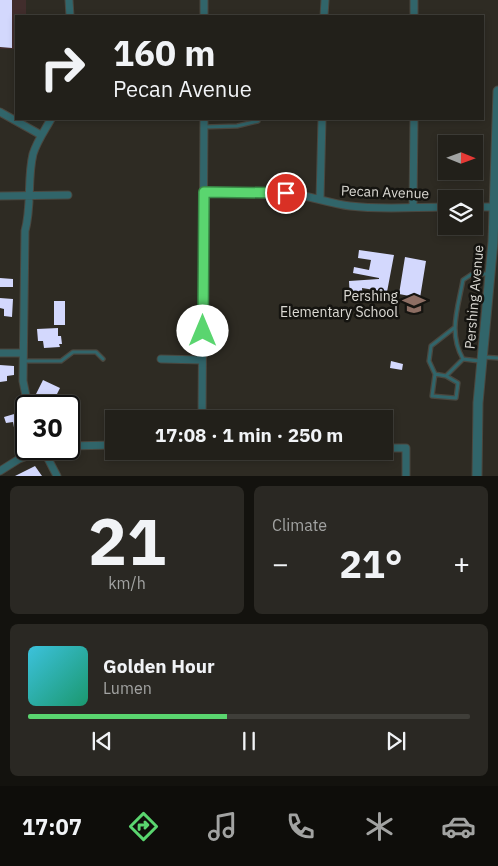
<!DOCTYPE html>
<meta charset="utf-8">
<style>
body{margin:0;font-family:"IBM Plex Sans",sans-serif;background:#2a2823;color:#f1f3f6;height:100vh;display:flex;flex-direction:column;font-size:19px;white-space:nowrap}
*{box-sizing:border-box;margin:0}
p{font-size:16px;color:#a2a3a2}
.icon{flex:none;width:28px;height:28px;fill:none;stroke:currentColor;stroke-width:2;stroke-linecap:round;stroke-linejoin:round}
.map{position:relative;height:476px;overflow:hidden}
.sheet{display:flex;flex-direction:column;gap:10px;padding:10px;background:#13120e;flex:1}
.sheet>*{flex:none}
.hud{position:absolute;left:15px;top:15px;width:469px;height:105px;border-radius:0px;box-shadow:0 2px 8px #0003,0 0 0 1px #3f3e39;background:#22201a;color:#f1f3f6;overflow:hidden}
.needle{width:32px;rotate:91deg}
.controls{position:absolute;left:438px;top:135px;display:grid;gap:10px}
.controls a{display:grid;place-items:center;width:45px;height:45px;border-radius:0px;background:#22201a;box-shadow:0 2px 8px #0003,0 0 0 1px #3f3e39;font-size:25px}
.speed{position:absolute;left:15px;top:395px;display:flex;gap:10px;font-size:25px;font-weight:700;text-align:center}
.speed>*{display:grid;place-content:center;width:65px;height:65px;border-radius:50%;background:#22201a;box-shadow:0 2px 8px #0003,0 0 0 1px #3f3e39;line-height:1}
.speed .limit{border:2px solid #111;border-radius:8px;background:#fff;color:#111}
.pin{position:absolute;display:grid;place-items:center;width:42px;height:42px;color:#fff;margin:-21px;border:2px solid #fff;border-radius:50%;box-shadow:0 1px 5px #0007}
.me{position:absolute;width:55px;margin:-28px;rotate:0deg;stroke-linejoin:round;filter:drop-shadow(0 0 4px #0008)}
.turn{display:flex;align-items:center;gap:18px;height:105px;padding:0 15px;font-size:22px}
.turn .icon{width:65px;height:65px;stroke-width:2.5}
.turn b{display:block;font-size:35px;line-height:42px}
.big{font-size:38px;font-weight:800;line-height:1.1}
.sheet .card{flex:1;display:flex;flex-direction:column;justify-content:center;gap:8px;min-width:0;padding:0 18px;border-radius:8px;background:#2a2823}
.sheet .dial{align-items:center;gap:0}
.dial b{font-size:65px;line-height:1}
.song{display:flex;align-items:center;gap:15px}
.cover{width:60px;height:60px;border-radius:8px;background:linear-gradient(135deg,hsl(190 70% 55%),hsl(160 70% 35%))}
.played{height:5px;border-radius:2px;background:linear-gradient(90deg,#5ad56f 45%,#3f3e39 45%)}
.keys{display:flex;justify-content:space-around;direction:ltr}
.heat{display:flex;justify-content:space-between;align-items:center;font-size:28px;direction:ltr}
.sheet .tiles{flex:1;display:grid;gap:10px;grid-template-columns:1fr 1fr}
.card:last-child{grid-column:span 2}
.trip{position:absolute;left:105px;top:410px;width:288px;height:50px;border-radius:0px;background:#22201a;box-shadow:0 2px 8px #0003,0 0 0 1px #3f3e39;font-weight:800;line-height:50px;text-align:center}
.tabs{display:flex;height:80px;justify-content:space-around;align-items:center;background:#0e0d0a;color:#a2a3a2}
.tabs .icon{width:35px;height:35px}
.tabs .active{color:#5ad56f}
.tabs b{font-size:22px;color:#f1f3f6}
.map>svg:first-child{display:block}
</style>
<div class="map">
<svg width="498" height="476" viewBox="0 0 498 476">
<rect width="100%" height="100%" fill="#2e2b23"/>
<path fill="#412d2c" d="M0 0H26V16H16V49H0Z"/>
<path fill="#d3d8fd" d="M0 0H12V48L0 47Z
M359 250 394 255 387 292 362 288 363 299 350 300 349 281 379 279V278L353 273 354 267 369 270 371 260 358 258Z
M405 257 426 261 420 298 399 294Z
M0 278 13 279V287H0Z
M0 298 13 299 12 317 4 316V309L0 308Z
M54 301H65V325H54Z
M58 328V336H61L62 344H59L60 347 44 348 43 341H38L37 329Z
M391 361 403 364 402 370 390 368Z
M0 365 14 366V375L7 376V381L0 382Z
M43 380 60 388 51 406 44 404 46 399 36 394Z
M21 412 25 426H23L26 447 18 449 13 422 6 423 4 417Z
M35 466 42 476H15Z"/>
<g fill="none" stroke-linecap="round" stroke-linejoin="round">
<defs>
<path id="service" d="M204 127 237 126 258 121
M454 328 431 346 429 361 435 374 446 376 463 359
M483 357 498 358
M24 361H61L73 352H96L103 359
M479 361 463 359C448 333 458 308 463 280L472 274H489
M435 374 432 396 456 398 458 383 446 376"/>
<path id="minor" d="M69 0 70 16
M204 0V16
M324 16 325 0
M414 16V0
M0 112 41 135
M204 192 286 193C308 195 328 203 350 206 381 210 415 207 446 207
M0 196 68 195
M320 199 322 119
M413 207 414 119
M474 207H493
M0 353H23
M161 359 202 360
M28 406 23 381 25 231C32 206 27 179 33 154 37 141 45 130 51 119
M202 419 204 119
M69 446 114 445
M384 448H406V476
M43 449 57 476
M0 471 19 459 45 449"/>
<path id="tertiary" d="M477 476 478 403 493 242 498 91"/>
</defs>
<use href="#service" stroke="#4a473f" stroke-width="5.5"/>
<use href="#minor" stroke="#4a473f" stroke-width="9"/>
<use href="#tertiary" stroke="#4a473f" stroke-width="11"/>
<use href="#service" stroke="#31656a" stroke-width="3"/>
<use href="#minor" stroke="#31656a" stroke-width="7"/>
<use href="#tertiary" stroke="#31656a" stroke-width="9"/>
</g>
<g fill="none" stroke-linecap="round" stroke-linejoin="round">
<defs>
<path id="route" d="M203 331 204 192 286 193"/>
</defs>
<use href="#route" stroke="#3a8a48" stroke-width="12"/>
<use href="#route" stroke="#5ad56f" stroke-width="9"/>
</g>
<defs>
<symbol id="school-bare" viewBox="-9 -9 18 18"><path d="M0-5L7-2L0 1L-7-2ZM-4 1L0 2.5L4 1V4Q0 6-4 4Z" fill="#8d6e63" stroke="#151410" stroke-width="2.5" paint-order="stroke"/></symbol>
</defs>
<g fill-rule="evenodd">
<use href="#school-bare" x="398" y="288" width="32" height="32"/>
</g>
<g text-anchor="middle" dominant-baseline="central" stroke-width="5" stroke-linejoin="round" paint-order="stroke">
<g font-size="14" fill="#dcdad4" stroke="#151410">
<text transform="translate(385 192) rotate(2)">Pecan Avenue</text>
<text transform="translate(474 297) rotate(-85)">Pershing Avenue</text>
</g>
<g font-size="14" fill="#dcdad4" stroke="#151410" text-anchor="end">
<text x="398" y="296">Pershing<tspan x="398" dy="16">Elementary School</tspan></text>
</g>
</g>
</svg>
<div class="controls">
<a><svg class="needle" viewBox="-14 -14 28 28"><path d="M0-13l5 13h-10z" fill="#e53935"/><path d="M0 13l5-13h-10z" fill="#a2a3a2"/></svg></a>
<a><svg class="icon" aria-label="layers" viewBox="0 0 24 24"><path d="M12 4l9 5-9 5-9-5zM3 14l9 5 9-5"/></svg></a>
</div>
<div class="speed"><div class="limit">30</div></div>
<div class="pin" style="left:286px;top:193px;background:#d93025"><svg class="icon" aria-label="arrive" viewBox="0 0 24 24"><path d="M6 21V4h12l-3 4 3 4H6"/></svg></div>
<svg class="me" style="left:203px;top:331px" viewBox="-20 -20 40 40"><circle r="19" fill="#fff"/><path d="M0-13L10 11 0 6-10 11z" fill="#5ad56f"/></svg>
<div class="trip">17:08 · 1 min · 250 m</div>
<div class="hud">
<div class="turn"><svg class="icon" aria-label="right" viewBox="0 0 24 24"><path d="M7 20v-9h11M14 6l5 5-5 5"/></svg><div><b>160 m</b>Pecan Avenue</div></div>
</div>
</div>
<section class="sheet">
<div class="tiles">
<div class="card dial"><b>21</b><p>km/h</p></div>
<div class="card"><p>Climate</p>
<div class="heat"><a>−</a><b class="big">21°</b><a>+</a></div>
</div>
<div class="card">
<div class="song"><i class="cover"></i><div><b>Golden Hour</b><p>Lumen</p></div></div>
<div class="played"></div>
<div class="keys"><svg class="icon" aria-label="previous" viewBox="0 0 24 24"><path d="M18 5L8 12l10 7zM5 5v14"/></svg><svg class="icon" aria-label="pause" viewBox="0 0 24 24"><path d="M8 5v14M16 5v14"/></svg><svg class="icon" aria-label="next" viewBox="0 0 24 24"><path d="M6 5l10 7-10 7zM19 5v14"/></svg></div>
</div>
</div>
</section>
<nav class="tabs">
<b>17:07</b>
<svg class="icon active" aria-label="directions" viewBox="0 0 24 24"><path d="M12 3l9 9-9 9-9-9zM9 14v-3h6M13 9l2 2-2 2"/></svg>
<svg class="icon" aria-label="music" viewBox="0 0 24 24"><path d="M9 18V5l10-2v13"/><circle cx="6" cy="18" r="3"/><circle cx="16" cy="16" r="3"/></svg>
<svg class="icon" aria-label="phone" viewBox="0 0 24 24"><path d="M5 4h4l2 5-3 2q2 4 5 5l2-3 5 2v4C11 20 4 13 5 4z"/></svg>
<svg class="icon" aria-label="climate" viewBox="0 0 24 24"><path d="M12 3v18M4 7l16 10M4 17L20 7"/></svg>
<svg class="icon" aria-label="car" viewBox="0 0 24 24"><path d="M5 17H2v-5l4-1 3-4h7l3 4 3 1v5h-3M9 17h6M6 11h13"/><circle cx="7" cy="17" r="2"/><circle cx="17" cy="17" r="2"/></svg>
</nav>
